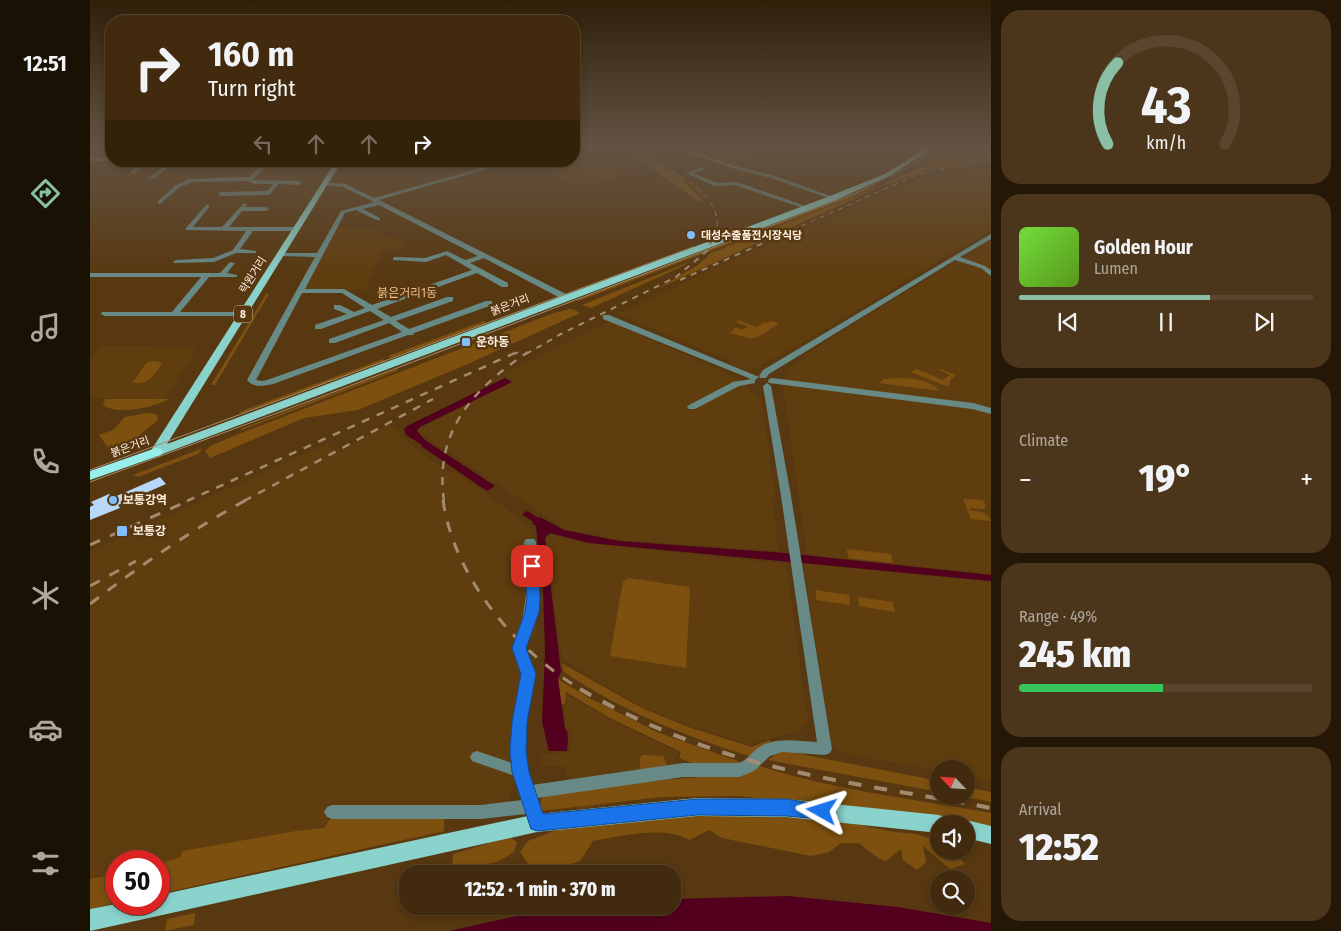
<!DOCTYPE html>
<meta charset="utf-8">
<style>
body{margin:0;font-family:"Fira Sans Condensed","Noto Sans KR",sans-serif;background:#4c361b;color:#f1f3f6;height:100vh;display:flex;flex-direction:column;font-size:19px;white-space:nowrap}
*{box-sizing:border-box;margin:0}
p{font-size:16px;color:#aea79d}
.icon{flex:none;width:28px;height:28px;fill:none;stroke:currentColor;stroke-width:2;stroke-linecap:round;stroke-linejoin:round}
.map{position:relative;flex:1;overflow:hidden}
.drawer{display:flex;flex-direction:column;gap:10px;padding:10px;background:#241707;width:350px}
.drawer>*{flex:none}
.banner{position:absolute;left:15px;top:15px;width:475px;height:152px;border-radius:20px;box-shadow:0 2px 8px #0003,0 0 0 1px #5a462e;background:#412a0d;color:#f1f3f6;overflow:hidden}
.needle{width:32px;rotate:295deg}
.controls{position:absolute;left:840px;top:760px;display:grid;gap:10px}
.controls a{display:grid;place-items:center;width:45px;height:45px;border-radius:50%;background:#412a0d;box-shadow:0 2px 8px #0003,0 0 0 1px #5a462e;font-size:25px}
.speed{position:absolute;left:15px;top:850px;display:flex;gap:10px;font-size:25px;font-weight:700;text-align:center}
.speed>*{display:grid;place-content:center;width:65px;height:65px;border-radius:50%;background:#412a0d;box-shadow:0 2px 8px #0003,0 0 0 1px #5a462e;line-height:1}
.speed .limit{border:8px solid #d22;background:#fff;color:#111}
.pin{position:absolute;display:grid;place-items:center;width:42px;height:42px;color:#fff;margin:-21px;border-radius:10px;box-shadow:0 2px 8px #0006}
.me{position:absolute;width:55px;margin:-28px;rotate:276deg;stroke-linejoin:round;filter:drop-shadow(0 0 4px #0008)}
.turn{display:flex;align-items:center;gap:18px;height:105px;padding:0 20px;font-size:22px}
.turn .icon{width:65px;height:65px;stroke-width:2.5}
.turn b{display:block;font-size:35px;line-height:42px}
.lanes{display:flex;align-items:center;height:48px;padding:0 20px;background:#0003;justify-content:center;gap:25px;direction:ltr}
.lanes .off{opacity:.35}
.big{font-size:38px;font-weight:800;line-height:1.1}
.drawer .widget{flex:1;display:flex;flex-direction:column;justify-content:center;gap:8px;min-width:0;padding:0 18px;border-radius:20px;background:#4c361b}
.drawer .dial{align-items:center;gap:0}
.dial svg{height:130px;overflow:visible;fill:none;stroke:#5a462e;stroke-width:7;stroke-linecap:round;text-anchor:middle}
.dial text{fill:#f1f3f6;stroke:none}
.song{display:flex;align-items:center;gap:15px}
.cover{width:60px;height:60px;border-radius:8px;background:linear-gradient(135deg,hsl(100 70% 55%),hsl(90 70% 35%))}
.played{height:5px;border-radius:2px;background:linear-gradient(90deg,#8abfa5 65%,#5a462e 65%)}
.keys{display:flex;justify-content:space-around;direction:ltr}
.heat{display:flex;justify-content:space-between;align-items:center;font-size:28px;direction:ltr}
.charge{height:8px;border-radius:4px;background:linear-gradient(90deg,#34c759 49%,#5a462e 0)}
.trip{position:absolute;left:309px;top:865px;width:282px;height:50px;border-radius:20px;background:#412a0d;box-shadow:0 2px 8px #0003,0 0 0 1px #5a462e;font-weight:800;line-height:50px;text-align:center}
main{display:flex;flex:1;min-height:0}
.dock{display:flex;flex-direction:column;width:90px;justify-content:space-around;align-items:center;background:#1a1105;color:#aea79d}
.dock .icon{width:35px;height:35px}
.dock .on{color:#8abfa5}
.dock b{font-size:22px;color:#f1f3f6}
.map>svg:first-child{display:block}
</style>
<main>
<nav class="dock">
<b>12:51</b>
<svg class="icon on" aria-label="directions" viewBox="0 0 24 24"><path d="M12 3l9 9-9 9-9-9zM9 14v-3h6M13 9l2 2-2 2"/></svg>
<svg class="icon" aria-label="music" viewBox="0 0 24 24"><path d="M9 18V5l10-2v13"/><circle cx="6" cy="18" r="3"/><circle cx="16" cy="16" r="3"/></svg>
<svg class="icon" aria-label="phone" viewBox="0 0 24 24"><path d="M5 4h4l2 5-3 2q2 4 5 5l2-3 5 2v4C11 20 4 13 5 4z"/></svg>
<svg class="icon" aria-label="climate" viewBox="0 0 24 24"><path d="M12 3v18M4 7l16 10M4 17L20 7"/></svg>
<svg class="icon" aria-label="car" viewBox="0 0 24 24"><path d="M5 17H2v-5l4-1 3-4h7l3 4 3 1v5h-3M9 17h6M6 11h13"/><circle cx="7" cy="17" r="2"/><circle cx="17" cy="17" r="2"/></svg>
<svg class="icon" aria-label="filters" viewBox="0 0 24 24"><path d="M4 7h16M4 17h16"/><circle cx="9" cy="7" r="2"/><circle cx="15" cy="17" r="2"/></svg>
</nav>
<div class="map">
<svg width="901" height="931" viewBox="0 0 901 931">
<rect width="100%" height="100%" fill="#573811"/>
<path fill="#603d0e" d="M587 147H664L646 165Z
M488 153 542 172 494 187 430 164 440 161H484V154Z
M901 165V230L707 346 660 371 640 363 641 361 527 314 766 203 769 204 820 182 864 170Z
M245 228H281L298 238H305L313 242 310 249H293L275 290 212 289Z
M901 240V574L717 555 692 379 697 369 715 358 713 356Z
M519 321 649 379 672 401 686 500 683 502 688 551 530 540 475 529 324 429 421 380 413 375Z
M12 346H58L105 348 104 354 75 399 0 398V360Z
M298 424 311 432 310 435 357 472 364 470 442 528 450 603 444 639 432 631 435 669 427 776 418 803 357 806 354 834 69 885V861H26V892L0 897V551L237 444 246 453Z
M462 534 479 540 498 543 696 564 718 721 707 732 670 741 661 745 601 726 552 707 472 659 456 538Z
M713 563 901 582V781L876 776V769H849V771L753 753 742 744Z
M476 694 520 720 588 752 572 795 487 810 474 766H451L450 754 480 752 482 734 478 727H475L474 705 477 704Z"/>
<path fill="#7d500f" d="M857 150 901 153V161L841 169 792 186 567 289 608 265 621 253 783 189 844 161Z
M559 160 590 176 613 201H608L552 161Z
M785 185 787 186 754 200 489 301 487 300Z
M601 261 593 266 501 308 492 305Z
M176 294H179L125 385H121Z
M480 309 485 310 490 313 380 363 268 410 214 418 120 458 115 451 120 446 146 435 464 313Z
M648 320 666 327 674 322 677 323 681 321 689 323C664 340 669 342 638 332L644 331 642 330 645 327 652 330 658 327 646 322Z
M394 321 397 323 301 358 298 356Z
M293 359 295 361 152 414 149 412Z
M62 361 70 362 72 364C63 375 59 386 43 382L56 363Z
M307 369 309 370 152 430 150 429Z
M826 369 853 380 860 375 849 370 851 369 866 375 860 380V385L856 386 820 372Z
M793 379C809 378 838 376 849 391L789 383Z
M15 399H79C65 407 28 416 13 405Z
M57 413 66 414 68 420 45 439 21 452 9 435 23 430 35 417Z
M113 448 108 454 48 477 43 475Z
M873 499 893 500 896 507 893 509 880 508V510C890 512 897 511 901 521L881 519Z
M757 549 801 554 803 563 758 558Z
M539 578 599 587 600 590 596 668 520 656 533 581Z
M726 590 759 595 760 605 726 600Z
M768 597 803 602 805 612 769 606Z
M471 663 552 708 598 727 662 747 679 740 683 743 663 757C596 737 532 711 474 672Z
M468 679 501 699 567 732 650 762 649 764 612 767 589 758 591 752 520 718 476 692 475 704H471Z
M695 751 849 781V792L678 760 687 753Z
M552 755 573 756 577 765 551 770 549 759Z
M670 766C743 790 826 799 901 813V827L829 815 649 796 571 797 451 811 450 806 453 795 571 780 653 774Z
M876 787 901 792V802L871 796H876Z
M590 813 685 816 756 822 804 832 826 834 849 841V851H862L875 864 860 869 833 846 836 862 827 870 813 860 811 849 796 861 789 859 769 843H751L739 852 721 856 632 838 619 830 599 840C576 825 529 836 503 841L490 861 460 870 439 865 430 852 438 841 482 824Z
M241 818 354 819V831L69 894V864L90 857 93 851 206 831 234 828Z
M419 837 427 842 424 852 409 861 369 873 362 867 363 854Z
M26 874V903L0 909V879Z
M105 913 104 925 75 931 77 919Z"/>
<path fill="#52001d" d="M415 378 422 382 330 427 327 431 335 440 405 486 397 491 331 446 332 445 316 435 314 429 317 426Z
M450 517 474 530 529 541 695 553 901 575V581L499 543 460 533 455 538 471 672 468 679 475 729 477 731 478 739 477 751H459L452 722 455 652 453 588 451 579 446 526 442 523Z
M697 896 808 907 901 923V931H359L459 909 494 906H582L583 899Z"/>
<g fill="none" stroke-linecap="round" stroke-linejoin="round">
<path fill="#52001d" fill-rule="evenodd" d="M437 511 459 524 461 526 459 528H453L434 516 432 514Z"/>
</g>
<path fill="#b8d8f9" d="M70 477 76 484 28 505 30 508 0 520V507L4 505 1 502 19 494 22 498Z"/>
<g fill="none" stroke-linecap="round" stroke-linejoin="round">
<path fill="#688a87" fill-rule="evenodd" d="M583 147H590L649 167 685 176 746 198 741 199 681 178 645 169Z
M0 157 21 158 22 161H0Z
M42 161 124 164 246 163 249 165 246 167H175L163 180 209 181 212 183 209 185 189 184 179 195 131 196 128 194 131 192 177 191 183 184H164L157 181 103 182 90 187 70 204 67 202 68 201 86 185 100 179 159 177 169 167 124 168 82 165 63 179 60 177 74 166 73 164 55 163 56 166 43 174 41 173V171L51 165Z
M416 161H425L289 200 480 296V300H474L394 258 380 263 418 283V287H412L387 273 287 309 301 317 357 297H363V301L306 321 319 329 396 301H402V305L324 333 323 335H318L183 384C174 386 163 388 157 380L225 257 190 256 187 254 188 253H227L251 211 284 202 253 187 235 185 233 184V182L256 184 284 198ZM289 205 388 256 375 260 357 251 335 258 305 257 303 258V260L336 262 356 255 382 270 282 305 254 289H215L255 213 266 210 286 220H290V218L273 209ZM212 293H252L275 308 264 312 250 305H244V309L257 314 225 325V329H231L280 311 294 320 239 339V343H245L299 323 312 332 177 380 172 381 166 380Z
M611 168 616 169 603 173 627 183 647 182 721 208 716 209 645 185 624 186 595 173Z
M117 204 120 206 103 227H132L154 203 157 205 155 207H176L179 209 176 211H152L139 227H206L209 229 206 231H163L150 249 166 251V253H146L124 262 84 263 83 262 86 260 123 258 143 250 156 231 96 230V228Z
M901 234V239L870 257 895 266 901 270V276L891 268 865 260 679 374 676 378H670L669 376 673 370Z
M140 262 145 263 137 273 147 275V277H119L90 312H153L157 314 156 316H15L11 314 12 312H82L111 277H0V273H130Z
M513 315H519L669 377 665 380V383L649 386 605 409H599L597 407 599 405 643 382 661 379 513 319Z
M682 378 883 403 901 408V414L882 409 679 383 678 381 679 379Z
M677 383 681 386 701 496 742 749 740 753 735 755 692 752 680 756 664 771 649 777H593L447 798 455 823 453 828 447 830 441 828 436 814 391 819H242L237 817 234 812 237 807 242 805H391L432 800 425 776 382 761 380 757 382 753 387 751 422 763 421 751 422 722 432 674 423 648 432 621 436 596 437 570 434 542 436 539H444L446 542 449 570 448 596 444 621 435 648 446 674 436 722 435 751 438 772 442 785 593 763H649C658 760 662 751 671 746 688 737 708 741 727 742L691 496 673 386Z"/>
<path fill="#8ad3cd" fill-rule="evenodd" d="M838 147H846L799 176 746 200 70 455 66 456 60 452 246 161H252L77 444 740 196 795 174Z
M607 798 696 799 849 815 856 818 859 824H849V833L696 817 607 816 447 832 0 931V909L26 904H69V895L447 814Z
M876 820 901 826V844L876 838V824H869Z"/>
<path fill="#97efe9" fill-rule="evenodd" d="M66 448 71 449 73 452 71 455 0 480V471Z"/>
<path stroke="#a38b6f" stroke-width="1" d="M0 470 603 247
M0 482 236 395 764 194 826 163 849 147"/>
<path stroke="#a38b6f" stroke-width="1" stroke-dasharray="5 5" stroke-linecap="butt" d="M527 147C558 158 647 192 623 238
M842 147 901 151
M684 238 824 176 845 170 901 161"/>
<path stroke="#a38b6f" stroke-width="2" stroke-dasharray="6 6" stroke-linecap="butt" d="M590 280 687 237
M425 354 428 352
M436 354 469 335 586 277 617 251 624 237"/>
<path stroke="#a38b6f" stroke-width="2.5" stroke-dasharray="8 8" stroke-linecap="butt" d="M97 501 427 352
M154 501 343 399
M354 501C344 431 383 389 438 352"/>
<path stroke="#a38b6f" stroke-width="3" stroke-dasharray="11 11" stroke-linecap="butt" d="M353 500C364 578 426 651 492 690
M0 545 100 500
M0 586 46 561
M0 604C51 565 100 531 156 500"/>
<path stroke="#a38b6f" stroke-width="4" stroke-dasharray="13 13" stroke-linecap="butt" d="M490 689C543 720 603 745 662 761 739 782 822 793 901 808"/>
</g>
<linearGradient id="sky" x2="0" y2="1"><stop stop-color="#301f09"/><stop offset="0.53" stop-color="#635343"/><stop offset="1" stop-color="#635343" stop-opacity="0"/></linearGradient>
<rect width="901" height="277" fill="url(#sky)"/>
<path fill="#1a73e8" stroke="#114b97" d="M442 561 446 562 448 566 450 598 449 612 436 648 446 674 437 722 436 751 439 772 453 814 607 799H696L738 806 741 811 738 817 732 819 696 816 607 815 448 831 441 829 422 772 420 751 422 722 431 674 422 648 435 612 437 598 435 566 437 562Z"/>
<g fill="#80bdfa" stroke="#573811" stroke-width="2">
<circle cx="601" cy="235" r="5"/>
<rect x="371" y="337" width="10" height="10" rx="2.5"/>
<circle cx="23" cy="500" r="5"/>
<rect x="26" y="525" width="12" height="12" rx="2.5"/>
</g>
<g text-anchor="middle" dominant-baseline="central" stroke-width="5" stroke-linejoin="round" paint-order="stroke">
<g font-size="11" font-weight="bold" fill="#fff0e1" stroke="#573811" text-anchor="start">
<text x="611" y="235">대성수출품전시장식당</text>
</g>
<g font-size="11" fill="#fff0e1" stroke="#573811">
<text transform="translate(163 275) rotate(-58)">락원거리</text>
<text transform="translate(420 305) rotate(-21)">붉은거리</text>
<text transform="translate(40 447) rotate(-20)">붉은거리</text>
</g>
<rect fill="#573811" stroke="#cdb9a3" stroke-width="1" x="144" y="305.5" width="18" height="17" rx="4"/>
<g font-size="11" font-weight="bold" fill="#fff0e1">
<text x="153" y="314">8</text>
</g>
<g font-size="12" fill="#eabc89" stroke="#573811">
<text x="317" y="293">붉은거리1동</text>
</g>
<g font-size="12" font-weight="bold" fill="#fff0e1" stroke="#573811" text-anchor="start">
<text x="386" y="342">운하동</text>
<text x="33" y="500">보통강역</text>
<text x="43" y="531">보통강</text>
</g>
</g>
</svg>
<div class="controls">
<a><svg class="needle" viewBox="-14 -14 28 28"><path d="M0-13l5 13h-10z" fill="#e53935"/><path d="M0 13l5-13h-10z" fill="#aea79d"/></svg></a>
<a><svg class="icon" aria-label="sound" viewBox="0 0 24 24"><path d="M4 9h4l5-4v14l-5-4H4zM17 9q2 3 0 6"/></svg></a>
<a><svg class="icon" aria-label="search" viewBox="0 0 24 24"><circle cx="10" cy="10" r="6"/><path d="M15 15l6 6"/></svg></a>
</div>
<div class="speed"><div class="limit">50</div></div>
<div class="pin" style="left:442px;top:566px;background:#d93025"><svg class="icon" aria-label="arrive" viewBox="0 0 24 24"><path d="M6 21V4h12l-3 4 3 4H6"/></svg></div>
<svg class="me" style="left:732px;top:811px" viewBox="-20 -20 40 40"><path d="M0-17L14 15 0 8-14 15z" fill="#1a73e8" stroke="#fff" stroke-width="4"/></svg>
<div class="trip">12:52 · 1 min · 370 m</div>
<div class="banner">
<div class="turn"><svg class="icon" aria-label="right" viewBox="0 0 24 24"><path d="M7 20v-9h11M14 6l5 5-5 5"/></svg><div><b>160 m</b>Turn right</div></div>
<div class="lanes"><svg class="icon off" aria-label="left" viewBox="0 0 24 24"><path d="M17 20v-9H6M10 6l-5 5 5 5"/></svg><svg class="icon off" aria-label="ahead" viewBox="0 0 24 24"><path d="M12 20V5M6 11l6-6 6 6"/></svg><svg class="icon off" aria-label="ahead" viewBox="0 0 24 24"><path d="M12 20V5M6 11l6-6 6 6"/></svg><svg class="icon" aria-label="right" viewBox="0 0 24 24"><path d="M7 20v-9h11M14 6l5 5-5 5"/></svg></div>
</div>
</div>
<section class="drawer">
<div class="widget dial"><svg viewBox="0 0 100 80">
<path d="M14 69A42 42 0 1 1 86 69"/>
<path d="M14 69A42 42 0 0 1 20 19" stroke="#8abfa5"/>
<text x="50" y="56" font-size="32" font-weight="700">43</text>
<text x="50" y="72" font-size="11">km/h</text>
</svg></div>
<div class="widget">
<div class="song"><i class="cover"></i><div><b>Golden Hour</b><p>Lumen</p></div></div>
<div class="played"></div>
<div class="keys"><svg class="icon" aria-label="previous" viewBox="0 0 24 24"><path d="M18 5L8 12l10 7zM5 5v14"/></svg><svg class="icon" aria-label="pause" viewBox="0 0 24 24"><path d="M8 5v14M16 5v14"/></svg><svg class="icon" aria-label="next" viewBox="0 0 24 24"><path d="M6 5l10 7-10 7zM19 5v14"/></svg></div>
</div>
<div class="widget"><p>Climate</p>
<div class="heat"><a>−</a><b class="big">19°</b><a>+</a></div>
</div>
<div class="widget"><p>Range · 49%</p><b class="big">245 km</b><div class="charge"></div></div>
<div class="widget"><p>Arrival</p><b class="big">12:52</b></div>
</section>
</main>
